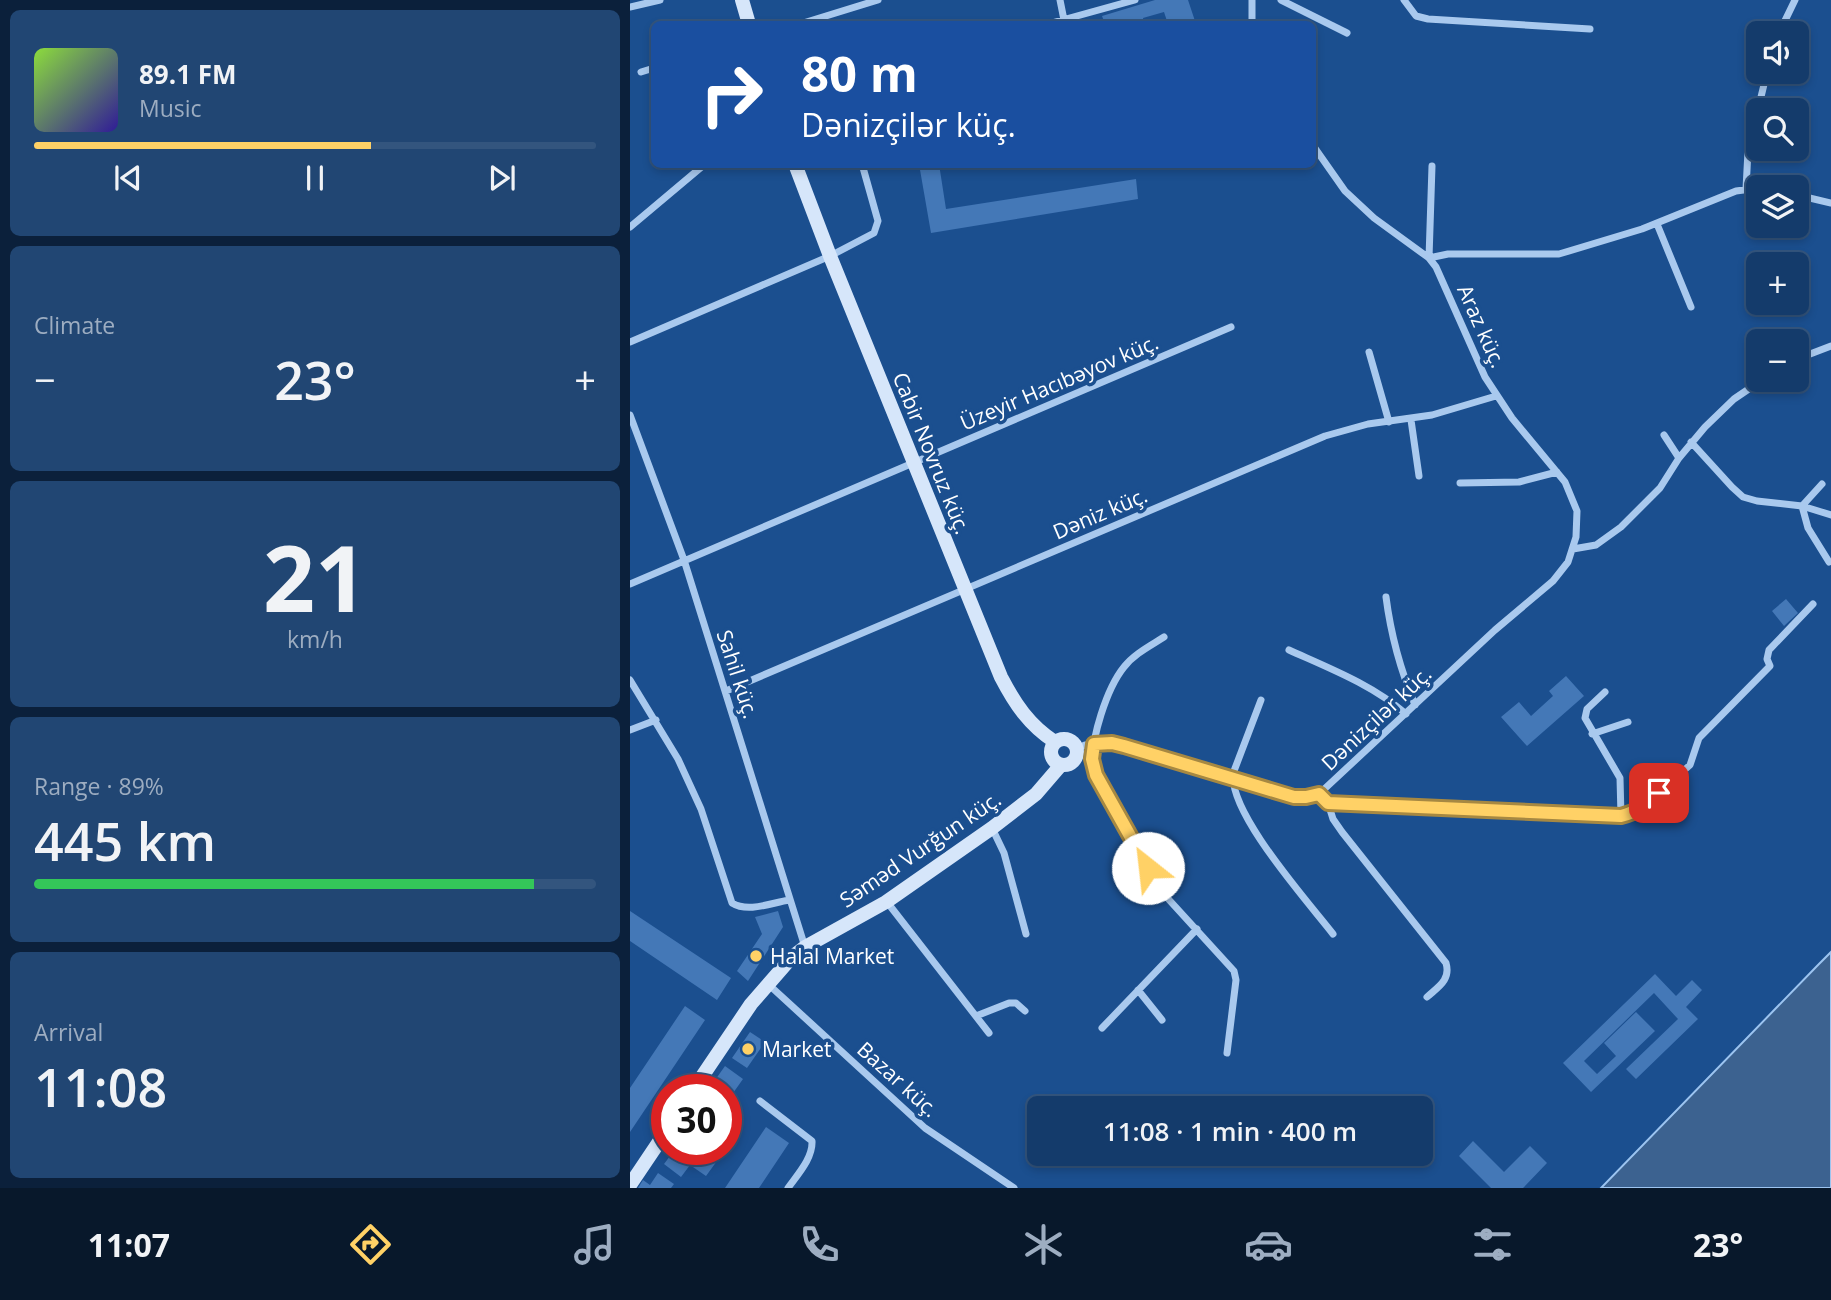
<!DOCTYPE html>
<meta charset="utf-8">
<style>
body{margin:0;font-family:"Open Sans",sans-serif;background:#214673;color:#f1f3f6;height:100vh;display:flex;flex-direction:column;font-size:26px;white-space:nowrap}
*{box-sizing:border-box;margin:0}
p{font-size:23px;color:#9dadc1}
.icon{flex:none;width:38px;height:38px;fill:none;stroke:currentColor;stroke-width:2;stroke-linecap:round;stroke-linejoin:round}
.map{position:relative;flex:1;overflow:hidden}
.drawer{display:flex;flex-direction:column;gap:10px;padding:10px;background:#0b203b;width:630px}
.drawer>*{flex:none}
.top-card{position:absolute;left:21px;top:21px;width:665px;height:147px;border-radius:10px;box-shadow:0 4px 10px #0003,0 0 0 2px #33557e;background:#1a4fa0;color:#fff;overflow:hidden}
.controls{position:absolute;left:1116px;top:21px;display:grid;gap:14px}
.controls a{display:grid;place-items:center;width:63px;height:63px;border-radius:10px;background:#143b6b;box-shadow:0 4px 10px #0003,0 0 0 2px #33557e;font-size:35px}
.speed{position:absolute;left:21px;top:1074px;display:flex;gap:14px;font-size:35px;font-weight:700;text-align:center}
.speed>*{display:grid;place-content:center;width:91px;height:91px;border-radius:50%;background:#143b6b;box-shadow:0 4px 10px #0003,0 0 0 2px #33557e;line-height:1}
.speed .limit{border:10px solid #d22;background:#fff;color:#111}
.pin{position:absolute;display:grid;place-items:center;width:60px;height:60px;color:#fff;margin:-30px;border-radius:14px;box-shadow:0 4px 10px #0006}
.me{position:absolute;width:77px;margin:-38px;rotate:331deg;stroke-linejoin:round;filter:drop-shadow(0 0 5px #0008)}
.turn{display:flex;align-items:center;gap:24px;height:147px;padding:0 35px;font-size:32px}
.turn .icon{width:91px;height:91px;stroke-width:2.5}
.turn b{display:block;font-size:49px;line-height:60px}
.big{font-size:52px;font-weight:600;line-height:1.1}
.drawer .tile{flex:1;display:flex;flex-direction:column;justify-content:center;gap:10px;min-width:0;padding:0 24px;border-radius:10px;background:#214673}
.drawer .dial{align-items:center;gap:0}
.dial b{font-size:91px;line-height:1}
.song{display:flex;align-items:center;gap:21px}
.cover{width:84px;height:84px;border-radius:10px;background:linear-gradient(135deg,hsl(90 70% 55%),hsl(250 70% 35%))}
.played{height:7px;border-radius:4px;background:linear-gradient(90deg,#ffd166 60%,#33557e 60%)}
.keys{display:flex;justify-content:space-around;direction:ltr}
.heat{display:flex;justify-content:space-between;align-items:center;font-size:38px;direction:ltr}
.charge{height:10px;border-radius:5px;background:linear-gradient(90deg,#34c759 89%,#33557e 0)}
.trip{position:absolute;left:397px;top:1096px;width:406px;height:70px;border-radius:10px;background:#143b6b;box-shadow:0 4px 10px #0003,0 0 0 2px #33557e;font-weight:600;line-height:70px;text-align:center}
.menu{display:flex;height:112px;justify-content:space-around;align-items:center;background:#08182b;color:#9dadc1}
.menu .icon{width:49px;height:49px}
.menu .current{color:#ffd166}
.menu b{font-size:32px;color:#f1f3f6}
main{display:flex;flex:1;min-height:0}
.map>svg:first-child{display:block}
</style>
<main>
<section class="drawer">
<div class="tile">
<div class="song"><i class="cover"></i><div><b>89.1 FM</b><p>Music</p></div></div>
<div class="played"></div>
<div class="keys"><svg class="icon" aria-label="previous" viewBox="0 0 24 24"><path d="M18 5L8 12l10 7zM5 5v14"/></svg><svg class="icon" aria-label="pause" viewBox="0 0 24 24"><path d="M8 5v14M16 5v14"/></svg><svg class="icon" aria-label="next" viewBox="0 0 24 24"><path d="M6 5l10 7-10 7zM19 5v14"/></svg></div>
</div>
<div class="tile"><p>Climate</p>
<div class="heat"><a>−</a><b class="big">23°</b><a>+</a></div>
</div>
<div class="tile dial"><b>21</b><p>km/h</p></div>
<div class="tile"><p>Range · 89%</p><b class="big">445 km</b><div class="charge"></div></div>
<div class="tile"><p>Arrival</p><b class="big">11:08</b></div>
</section>
<div class="map">
<svg width="1201" height="1188" viewBox="0 0 1201 1188">
<rect width="100%" height="100%" fill="#1b4f8f"/>
<path fill="#3c6290" stroke="#9cc4f0" stroke-width="2" d="M1201 952V1188H971L1188 965Z"/>
<path fill="#4478b7" d="M525 0H558L566 24H538L534 12 513 18 514 24H475L472 16Z
M289 164H309L316 209 506 179 508 199 301 233Z
M1156 599 1168 613 1154 626 1142 611Z
M936 676 954 696 897 746 871 717 889 702 901 716 923 696 919 691Z
M0 911 101 978 87 1000 0 941Z
M148 911 153 927 118 981 107 971 132 934 125 917Z
M1025 974 1046 996 1062 980 1072 990 1056 1007 1068 1019 1006 1079 996 1069 1048 1019 1024 993 954 1061 967 1074 986 1056 974 1043 1006 1012 1025 1031 961 1092 933 1063Z
M55 1006 75 1020 0 1132V1088Z
M120 1032 135 1042 117 1068 102 1058Z
M95 1066 113 1079 96 1103V1090H78Z
M136 1127 159 1143 129 1188H95Z
M843 1141 874 1172 900 1146 917 1163 893 1188H861L829 1156Z
M39 1150H95L76 1176 60 1165 51 1177 34 1164 43 1152Z
M28 1173 44 1184 41 1188H8L13 1180 20 1185Z"/>
<g fill="none" stroke-linecap="round" stroke-linejoin="round">
<path stroke="#a9c9ee" stroke-width="7" d="M430 0 434 20
M622 0V24
M651 0 717 33
M774 0 786 16 798 19 960 29
M0 7 30 0
M170 24 248 0
M418 24 505 0
M1149 33 1165 0
M11 72 24 68
M802 166 799 258 818 254H929L1012 229 1106 191 1129 188
M1116 189 1118 151 1137 72
M1167 195 1201 203
M1027 224 1061 307
M0 227 75 164
M0 342 200 256 244 233 248 221 232 164
M739 352 759 422
M1167 359 1201 346
M0 415 54 560 175 947
M781 420 789 476
M1034 435 1049 458
M1061 442 1102 487 1113 497 1127 501 1172 506 1201 515
M830 483 889 482 927 472
M1192 484 1172 506 1178 528 1199 562
M943 549 966 545 991 527 1030 488 1049 458 1075 427 1104 399 1132 380
M0 584 601 327
M756 597C761 636 770 669 785 705
M534 637C520 646 504 654 494 667 477 688 460 740 463 766L531 891 604 971 606 980 597 1053
M659 650C699 668 743 685 776 714
M0 680 48 759 71 809 102 903C118 913 141 903 159 900
M96 691 695 436 738 424 802 415 866 396
M975 692 957 709 955 718 990 778 991 816
M631 700 604 771C594 808 679 903 703 934
M0 730 26 720
M962 734 998 722
M446 749 455 745 482 743 664 797H676L689 794 865 630 923 581 938 562 946 537 947 511 935 482 882 418 855 377 806 267 799 258 744 218 715 191 682 144
M689 794 698 803 952 815 991 816 1003 813 1013 807 1060 765 1069 738 1140 666 1137 659 1139 650 1183 604
M698 803 703 819 712 832 816 963C821 980 808 987 797 997
M362 828 374 853 396 934
M257 902 359 1033
M138 984 295 1128 384 1188
M508 990 532 1020
M346 1016 379 1003H386L395 1011
M472 1028 567 929
M130 1101 182 1141C183 1158 168 1174 158 1188"/>
<path stroke="#d6e6fa" stroke-width="14" d="M112 0 119 24
M165 164 200 256 371 677C385 704 399 725 425 742
M421 752a13 13 0 1 1 26 0a13 13 0 1 1-26 0Z
M63 1090 121 1004 162 957 175 947 256 902 362 828 406 794 431 765
M0 1185 37 1130"/>
</g>
<g fill="none" stroke-linecap="round" stroke-linejoin="round">
<defs>
<path id="route" d="M518 868 466 775 462 759 464 744 482 743 494 746 664 797H676L689 794 698 803 991 816C1007 812 1017 804 1029 793"/>
</defs>
<use href="#route" stroke="#a68842" stroke-width="18"/>
<use href="#route" stroke="#ffd166" stroke-width="12"/>
</g>
<g fill="#ffd166" stroke="#1b4f8f" stroke-width="2.5">
<circle cx="126" cy="956" r="7"/>
<circle cx="118" cy="1049" r="7"/>
</g>
<g text-anchor="middle" dominant-baseline="central" stroke-width="7" stroke-linejoin="round" paint-order="stroke">
<g font-size="21" fill="#fff" stroke="#1b4f8f">
<text transform="translate(852 326) rotate(66)">Araz küç.</text>
<text transform="translate(429 382) rotate(-23)">Üzeyir Hacıbəyov küç.</text>
<text transform="translate(302 453) rotate(68)">Cabir Novruz küç.</text>
<text transform="translate(470 513) rotate(-23)">Dәniz küç.</text>
<text transform="translate(108 674) rotate(72)">Sahil küç.</text>
<text transform="translate(746 718) rotate(-43)">Dәnizçilәr küç.</text>
<text transform="translate(290 849) rotate(-34)">Səməd Vurğun küç.</text>
<text transform="translate(268 1079) rotate(42)">Bazar küç.</text>
</g>
<g font-size="21" fill="#fff" stroke="#1b4f8f" text-anchor="start">
<text x="140" y="956">Halal Market</text>
<text x="132" y="1049">Market</text>
</g>
</g>
</svg>
<div class="controls">
<a><svg class="icon" aria-label="sound" viewBox="0 0 24 24"><path d="M4 9h4l5-4v14l-5-4H4zM17 9q2 3 0 6"/></svg></a>
<a><svg class="icon" aria-label="search" viewBox="0 0 24 24"><circle cx="10" cy="10" r="6"/><path d="M15 15l6 6"/></svg></a>
<a><svg class="icon" aria-label="layers" viewBox="0 0 24 24"><path d="M12 4l9 5-9 5-9-5zM3 14l9 5 9-5"/></svg></a>
<a>+</a>
<a>−</a>
</div>
<div class="speed"><div class="limit">30</div></div>
<div class="pin" style="left:1029px;top:793px;background:#d93025"><svg class="icon" aria-label="arrive" viewBox="0 0 24 24"><path d="M6 21V4h12l-3 4 3 4H6"/></svg></div>
<svg class="me" style="left:518px;top:868px" viewBox="-20 -20 40 40"><circle r="19" fill="#fff"/><path d="M0-13L10 11 0 6-10 11z" fill="#ffd166"/></svg>
<div class="trip">11:08 · 1 min · 400 m</div>
<div class="top-card">
<div class="turn"><svg class="icon" aria-label="right" viewBox="0 0 24 24"><path d="M7 20v-9h11M14 6l5 5-5 5"/></svg><div><b>80 m</b>Dәnizçilәr küç.</div></div>
</div>
</div>
</main>
<nav class="menu">
<b>11:07</b>
<svg class="icon current" aria-label="directions" viewBox="0 0 24 24"><path d="M12 3l9 9-9 9-9-9zM9 14v-3h6M13 9l2 2-2 2"/></svg>
<svg class="icon" aria-label="music" viewBox="0 0 24 24"><path d="M9 18V5l10-2v13"/><circle cx="6" cy="18" r="3"/><circle cx="16" cy="16" r="3"/></svg>
<svg class="icon" aria-label="phone" viewBox="0 0 24 24"><path d="M5 4h4l2 5-3 2q2 4 5 5l2-3 5 2v4C11 20 4 13 5 4z"/></svg>
<svg class="icon" aria-label="climate" viewBox="0 0 24 24"><path d="M12 3v18M4 7l16 10M4 17L20 7"/></svg>
<svg class="icon" aria-label="car" viewBox="0 0 24 24"><path d="M5 17H2v-5l4-1 3-4h7l3 4 3 1v5h-3M9 17h6M6 11h13"/><circle cx="7" cy="17" r="2"/><circle cx="17" cy="17" r="2"/></svg>
<svg class="icon" aria-label="filters" viewBox="0 0 24 24"><path d="M4 7h16M4 17h16"/><circle cx="9" cy="7" r="2"/><circle cx="15" cy="17" r="2"/></svg>
<b>23°</b>
</nav>
